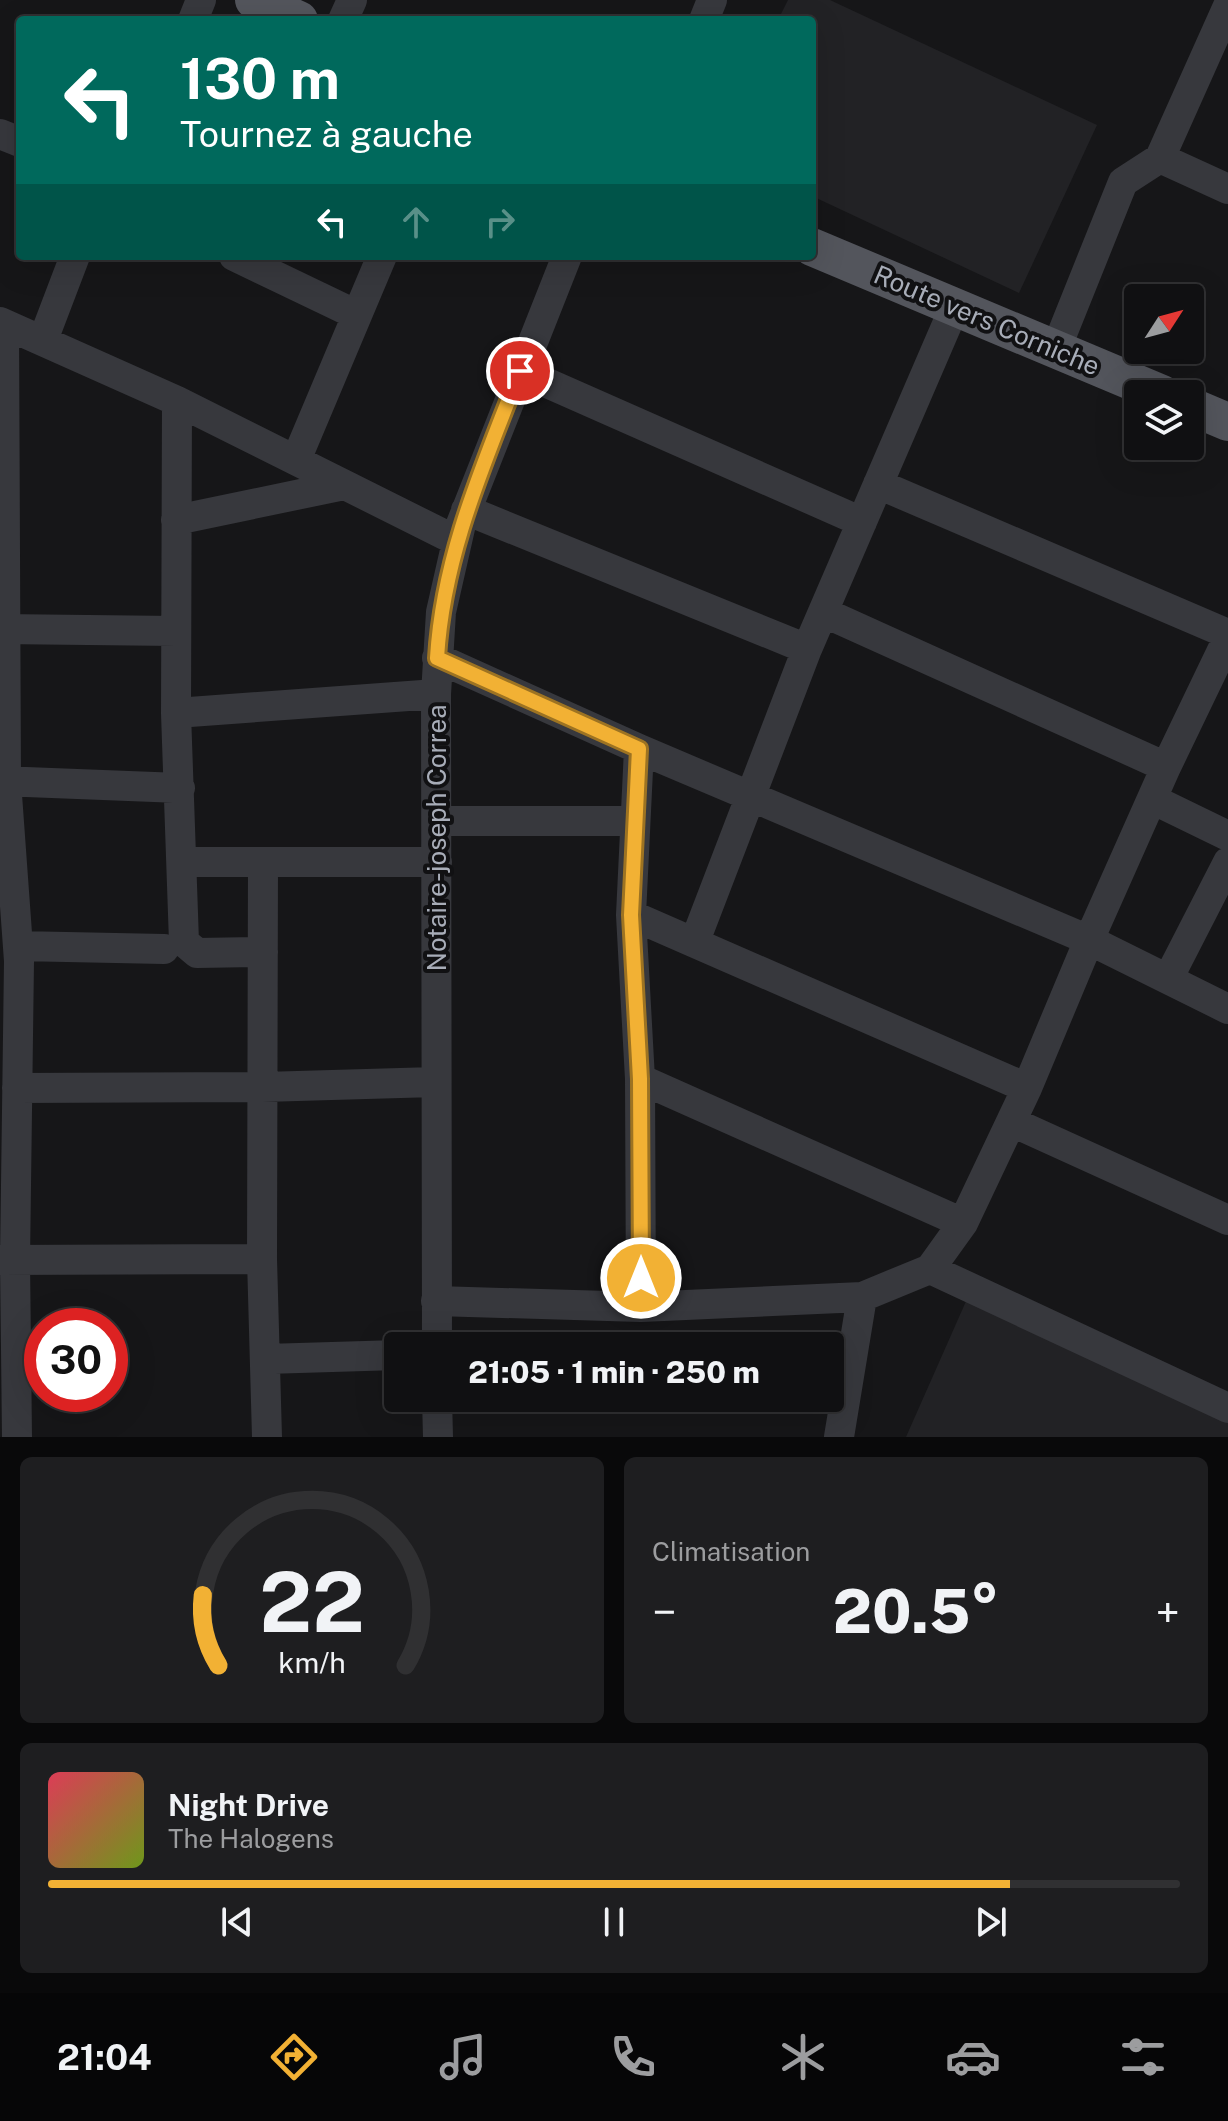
<!DOCTYPE html>
<html lang="fr">
<meta charset="utf-8">
<style>
body{margin:0;font-family:"Public Sans",sans-serif;background:#1e1e20;color:#f1f3f6;height:100vh;display:flex;flex-direction:column;font-size:30px;white-space:nowrap}
*{box-sizing:border-box;margin:0}
p{font-size:26px;color:#9c9d9f}
.icon{flex:none;width:44px;height:44px;fill:none;stroke:currentColor;stroke-width:2;stroke-linecap:round;stroke-linejoin:round}
.map{position:relative;height:1437px;overflow:hidden}
.drawer{display:flex;flex-direction:column;gap:20px;padding:20px;background:#09090a;flex:1}
.drawer>*{flex:none}
.banner{position:absolute;left:16px;top:16px;width:800px;height:244px;border-radius:8px;box-shadow:0 8px 32px #0002,0 0 0 2px #303032;background:#00695c;color:#fff;overflow:hidden}
.needle{width:52px;rotate:54deg}
.buttons{position:absolute;left:1124px;top:284px;display:grid;gap:16px}
.buttons a{display:grid;place-items:center;width:80px;height:80px;border-radius:8px;background:#101012;box-shadow:0 8px 32px #0002,0 0 0 2px #303032;font-size:40px}
.speed{position:absolute;left:24px;top:1308px;display:flex;gap:16px;font-size:40px;font-weight:700;text-align:center}
.speed>*{display:grid;place-content:center;width:104px;height:104px;border-radius:50%;background:#101012;box-shadow:0 8px 32px #0002,0 0 0 2px #303032;line-height:1}
.speed .limit{border:12px solid #d22;background:#fff;color:#111}
.pin{position:absolute;display:grid;place-items:center;width:68px;height:68px;color:#fff;margin:-34px;border:4px solid #fff;border-radius:50%;box-shadow:0 2px 8px #0007}
.me{position:absolute;width:88px;margin:-44px;rotate:0deg;stroke-linejoin:round;filter:drop-shadow(0 0 6px #0008)}
.turn{display:flex;align-items:center;gap:28px;height:168px;padding:0 32px;font-size:36px}
.turn .icon{width:104px;height:104px;stroke-width:2.5}
.turn b{display:block;font-size:56px;line-height:68px}
.lanes{display:flex;align-items:center;height:76px;padding:0 32px;background:#0003;justify-content:center;gap:40px;direction:ltr}
.lanes .off{opacity:.35}
.big{font-size:60px;font-weight:800;line-height:1.1}
.drawer .tile{flex:1;display:flex;flex-direction:column;justify-content:center;gap:12px;min-width:0;padding:0 28px;border-radius:12px;background:#1e1e20}
.drawer .dial{align-items:center;gap:0}
.dial svg{height:208px;overflow:visible;fill:none;stroke:#303032;stroke-width:7;stroke-linecap:round;text-anchor:middle}
.dial text{fill:#f1f3f6;stroke:none}
.song{display:flex;align-items:center;gap:24px}
.cover{width:96px;height:96px;border-radius:12px;background:linear-gradient(135deg,hsl(350 70% 55%),hsl(80 70% 35%))}
.played{height:8px;border-radius:4px;background:linear-gradient(90deg,#f2b134 85%,#303032 85%)}
.keys{display:flex;justify-content:space-around;direction:ltr}
.heat{display:flex;justify-content:space-between;align-items:center;font-size:44px;direction:ltr}
.drawer .tiles{flex:1;display:grid;gap:20px;grid-template-columns:1fr 1fr}
.tile:last-child{grid-column:span 2}
.trip{position:absolute;left:384px;top:1332px;width:460px;height:80px;border-radius:8px;background:#101012;box-shadow:0 8px 32px #0002,0 0 0 2px #303032;font-weight:800;line-height:80px;text-align:center}
.dock{display:flex;height:128px;justify-content:space-around;align-items:center;background:#060607;color:#9c9d9f}
.dock .icon{width:56px;height:56px}
.dock .selected{color:#f2b134}
.dock b{font-size:36px;color:#f1f3f6}
.map>svg:first-child{display:block}
</style>
<div class="map">
<svg width="1228" height="1437" viewBox="0 0 1228 1437">
<rect width="100%" height="100%" fill="#161618"/>
<path fill="#222225" d="M788 0H830L1097 125 1019 293 812 196V20H778Z
M967 1299 1228 1422V1437H906Z"/>
<g fill="none" stroke-linecap="round" stroke-linejoin="round">
<path stroke="#37383d" stroke-width="30" d="M193 20 201 0
M343 20 352 0
M704 20 712 0
M0 134 20 142
M1160 158 1228 189
M234 256 357 315
M0 322 177 401 457 541
M4 324 6 781 19 961 15 1260 17 1437
M43 340 75 256
M1056 349 1123 182 1160 158 1228 6
M520 371 862 522
M177 401 176 713 184 942 197 953 263 952
M296 460 382 256
M878 484 1228 634
M466 510 807 649
M176 520 344 485
M823 612 1166 767
M0 629 176 631
M437 658 639 749 1089 940 1228 1009
M176 713 436 694
M639 749 631 915 640 1079 641 1307
M0 781 180 788
M1152 799 1228 836
M437 821H634
M182 862H437
M263 862 262 1259 267 1437
M631 915 1027 1088
M695 941 807 649 955 306
M18 946 164 949
M1168 979 1228 862
M640 1079 963 1223
M17 1088 263 1087 435 1082
M1012 1122 1228 1220
M0 1260 262 1259
M930 1269 1228 1408
M436 1301 641 1307 862 1297
M437 1346 436 694 441 612 461 524 567 256
M266 1359 398 1355
M437 1398 438 1437
M839 1437 862 1297 930 1269 963 1223 1027 1088 1089 940 1166 767 1228 638"/>
<path stroke="#53555c" stroke-width="38" d="M254 0 299 20
M812 247 1162 394
M1190 406 1228 422"/>
</g>
<g fill="none" stroke-linecap="round" stroke-linejoin="round">
<defs>
<path id="route" d="M520 371C483 466 443 556 437 658L639 749 631 915 640 1079 641 1278"/>
</defs>
<use href="#route" stroke="#9d7322" stroke-width="20"/>
<use href="#route" stroke="#f2b134" stroke-width="14"/>
</g>
<g text-anchor="middle" dominant-baseline="central" stroke-width="8" stroke-linejoin="round" paint-order="stroke">
<g font-size="26" fill="#a8adb8" stroke="#111113">
<text transform="translate(987 320) rotate(23)">Route vers Corniche</text>
<text transform="translate(436 838) rotate(-90)">Notaire-joseph Correa</text>
</g>
</g>
</svg>
<div class="buttons">
<a><svg class="needle" viewBox="-14 -14 28 28"><path d="M0-13l5 13h-10z" fill="#e53935"/><path d="M0 13l5-13h-10z" fill="#9c9d9f"/></svg></a>
<a><svg class="icon" aria-label="layers" viewBox="0 0 24 24"><path d="M12 4l9 5-9 5-9-5zM3 14l9 5 9-5"/></svg></a>
</div>
<div class="speed"><div class="limit">30</div></div>
<div class="pin" style="left:520px;top:371px;background:#d93025"><svg class="icon" aria-label="arrive" viewBox="0 0 24 24"><path d="M6 21V4h12l-3 4 3 4H6"/></svg></div>
<svg class="me" style="left:641px;top:1278px" viewBox="-20 -20 40 40"><circle r="17" fill="#f2b134" stroke="#fff" stroke-width="3"/><path d="M0-11L8 9 0 5-8 9z" fill="#fff"/></svg>
<div class="trip">21:05 · 1 min · 250 m</div>
<div class="banner">
<div class="turn"><svg class="icon" aria-label="left" viewBox="0 0 24 24"><path d="M17 20v-9H6M10 6l-5 5 5 5"/></svg><div><b>130 m</b>Tournez à gauche</div></div>
<div class="lanes"><svg class="icon" aria-label="left" viewBox="0 0 24 24"><path d="M17 20v-9H6M10 6l-5 5 5 5"/></svg><svg class="icon off" aria-label="ahead" viewBox="0 0 24 24"><path d="M12 20V5M6 11l6-6 6 6"/></svg><svg class="icon off" aria-label="right" viewBox="0 0 24 24"><path d="M7 20v-9h11M14 6l5 5-5 5"/></svg></div>
</div>
</div>
<section class="drawer">
<div class="tiles">
<div class="tile dial"><svg viewBox="0 0 100 80">
<path d="M14 69A42 42 0 1 1 86 69"/>
<path d="M14 69A42 42 0 0 1 8 42" stroke="#f2b134"/>
<text x="50" y="56" font-size="32" font-weight="700">22</text>
<text x="50" y="72" font-size="11">km/h</text>
</svg></div>
<div class="tile"><p>Climatisation</p>
<div class="heat"><a>−</a><b class="big">20.5°</b><a>+</a></div>
</div>
<div class="tile">
<div class="song"><i class="cover"></i><div><b>Night Drive</b><p>The Halogens</p></div></div>
<div class="played"></div>
<div class="keys"><svg class="icon" aria-label="previous" viewBox="0 0 24 24"><path d="M18 5L8 12l10 7zM5 5v14"/></svg><svg class="icon" aria-label="pause" viewBox="0 0 24 24"><path d="M8 5v14M16 5v14"/></svg><svg class="icon" aria-label="next" viewBox="0 0 24 24"><path d="M6 5l10 7-10 7zM19 5v14"/></svg></div>
</div>
</div>
</section>
<nav class="dock">
<b>21:04</b>
<svg class="icon selected" aria-label="directions" viewBox="0 0 24 24"><path d="M12 3l9 9-9 9-9-9zM9 14v-3h6M13 9l2 2-2 2"/></svg>
<svg class="icon" aria-label="music" viewBox="0 0 24 24"><path d="M9 18V5l10-2v13"/><circle cx="6" cy="18" r="3"/><circle cx="16" cy="16" r="3"/></svg>
<svg class="icon" aria-label="phone" viewBox="0 0 24 24"><path d="M5 4h4l2 5-3 2q2 4 5 5l2-3 5 2v4C11 20 4 13 5 4z"/></svg>
<svg class="icon" aria-label="climate" viewBox="0 0 24 24"><path d="M12 3v18M4 7l16 10M4 17L20 7"/></svg>
<svg class="icon" aria-label="car" viewBox="0 0 24 24"><path d="M5 17H2v-5l4-1 3-4h7l3 4 3 1v5h-3M9 17h6M6 11h13"/><circle cx="7" cy="17" r="2"/><circle cx="17" cy="17" r="2"/></svg>
<svg class="icon" aria-label="filters" viewBox="0 0 24 24"><path d="M4 7h16M4 17h16"/><circle cx="9" cy="7" r="2"/><circle cx="15" cy="17" r="2"/></svg>
</nav>
